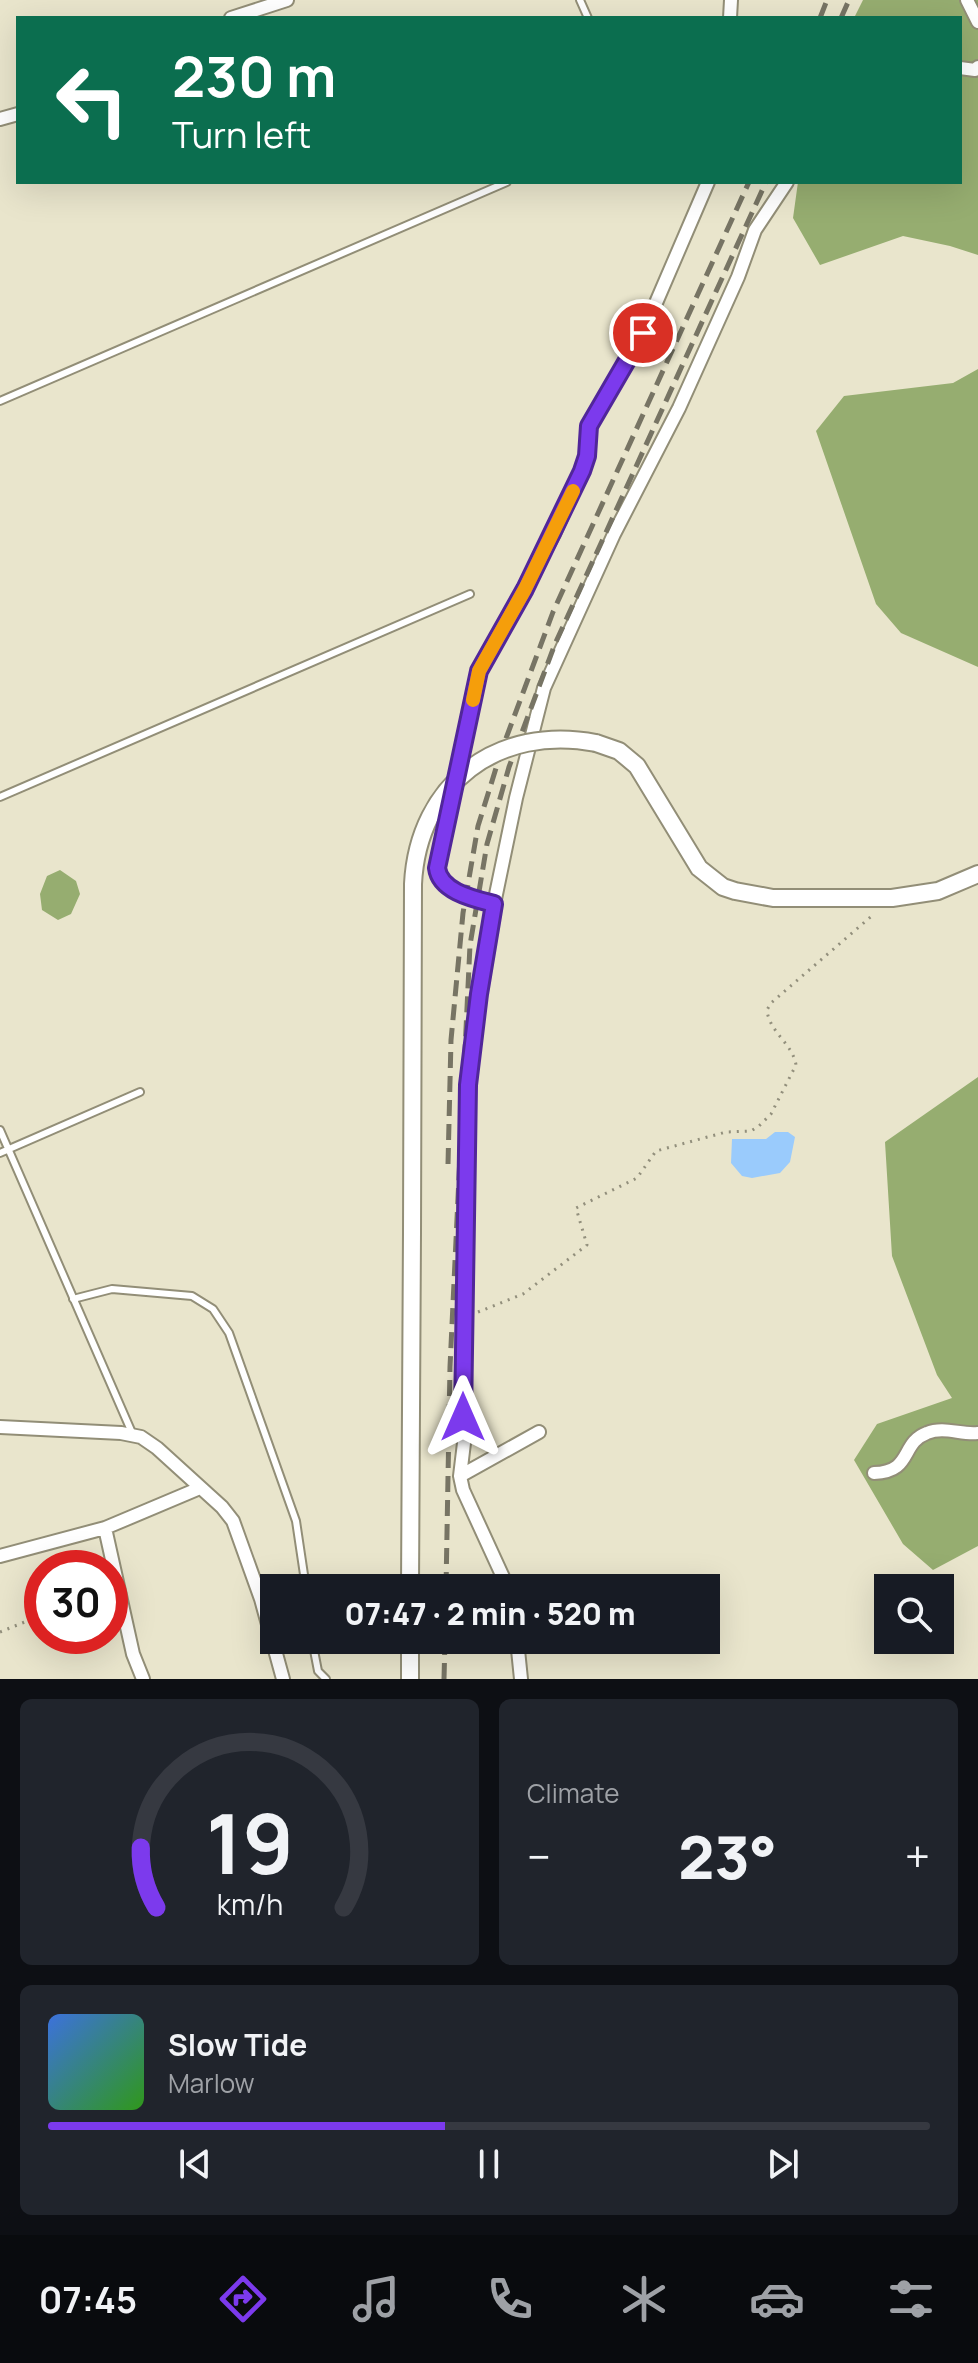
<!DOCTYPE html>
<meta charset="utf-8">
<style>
body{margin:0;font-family:Manrope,sans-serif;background:#20242c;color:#f1f3f6;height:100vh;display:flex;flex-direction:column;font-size:30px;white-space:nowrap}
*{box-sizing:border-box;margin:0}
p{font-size:26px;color:#9ea1a6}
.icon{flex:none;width:44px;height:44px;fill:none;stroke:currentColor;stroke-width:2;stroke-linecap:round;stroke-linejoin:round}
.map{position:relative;height:1679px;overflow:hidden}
.side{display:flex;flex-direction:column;gap:20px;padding:20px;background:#0d0f14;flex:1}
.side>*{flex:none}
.guide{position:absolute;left:16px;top:16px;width:946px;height:168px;border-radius:0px;box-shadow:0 8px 32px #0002;background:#0b6e4f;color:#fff;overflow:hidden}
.fabs{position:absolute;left:874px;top:1574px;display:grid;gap:16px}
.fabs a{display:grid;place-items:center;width:80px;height:80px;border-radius:0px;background:#171b24;box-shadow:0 8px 32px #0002;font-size:40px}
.speed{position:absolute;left:24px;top:1550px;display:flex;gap:16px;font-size:40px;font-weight:700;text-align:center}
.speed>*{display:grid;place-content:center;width:104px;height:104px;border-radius:50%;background:#171b24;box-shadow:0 8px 32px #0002;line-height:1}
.speed .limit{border:12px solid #d22;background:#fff;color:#111}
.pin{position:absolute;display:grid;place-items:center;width:68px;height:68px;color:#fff;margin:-34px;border:4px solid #fff;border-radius:50%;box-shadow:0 2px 8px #0007}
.me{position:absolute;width:88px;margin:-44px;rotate:0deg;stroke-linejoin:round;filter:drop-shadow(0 0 6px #0008)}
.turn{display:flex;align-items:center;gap:28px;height:168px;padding:0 24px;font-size:36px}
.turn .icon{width:104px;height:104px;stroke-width:2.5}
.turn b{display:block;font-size:56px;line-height:68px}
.big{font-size:60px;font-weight:800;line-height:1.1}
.side .widget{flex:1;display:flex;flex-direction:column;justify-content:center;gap:12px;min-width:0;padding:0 28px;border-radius:12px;background:#20242c}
.side .dial{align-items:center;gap:0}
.dial svg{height:208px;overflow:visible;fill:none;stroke:#363941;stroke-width:7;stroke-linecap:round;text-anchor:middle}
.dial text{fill:#f1f3f6;stroke:none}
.song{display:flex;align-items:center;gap:24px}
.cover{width:96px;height:96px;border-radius:12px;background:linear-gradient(135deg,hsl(220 70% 55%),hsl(110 70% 35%))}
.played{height:8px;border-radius:4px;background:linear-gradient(90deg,#7c3aed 45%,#363941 45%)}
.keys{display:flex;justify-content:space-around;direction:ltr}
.heat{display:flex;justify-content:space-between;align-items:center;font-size:44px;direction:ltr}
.side .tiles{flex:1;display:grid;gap:20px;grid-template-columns:1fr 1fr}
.widget:last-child{grid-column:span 2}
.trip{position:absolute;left:260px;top:1574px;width:460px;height:80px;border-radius:0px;background:#171b24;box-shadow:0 8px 32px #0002;font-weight:800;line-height:80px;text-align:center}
.tabs{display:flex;height:128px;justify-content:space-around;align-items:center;background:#090b0e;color:#9ea1a6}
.tabs .icon{width:56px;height:56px}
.tabs .selected{color:#7c3aed}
.tabs b{font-size:36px;color:#f1f3f6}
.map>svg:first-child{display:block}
</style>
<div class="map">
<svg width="978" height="1679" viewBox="0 0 978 1679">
<rect width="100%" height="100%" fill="#e9e5cc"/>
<path fill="#96ad70" d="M863 0H978V255L950 246 903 236 820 265 793 218 798 182H960V18H854Z
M978 369V667L901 633 876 604 816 431 844 396 953 383Z
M60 870 76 881 80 894 71 914 58 920 42 910 40 894 47 876Z
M978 1077V1546L933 1570 903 1544 854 1460 877 1424 952 1398 937 1375 892 1256 885 1142Z"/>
<path fill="#9acbfc" d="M775 1132H788L795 1137 790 1162 780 1173 752 1178 742 1176 731 1163 732 1139H766Z"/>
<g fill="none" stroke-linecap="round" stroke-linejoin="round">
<defs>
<path id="lane" d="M580 0 588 18
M0 401 507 182
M0 797 470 594
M0 1130 133 1435
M0 1153 140 1092
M73 1299 112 1289 192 1296 213 1309 229 1333 296 1521 306 1588
M312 1640 318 1671 326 1679"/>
<path id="street" d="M967 0 978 22
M231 18 287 0
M730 18 731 0
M960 68 975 70 978 67
M0 119 18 114
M494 904C475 899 440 892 437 868L479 671 554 534 582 471 587 456 589 426 643 333 708 182
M0 1427 121 1433 141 1437 157 1448 222 1507 233 1521 261 1599 283 1679
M874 1473C913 1472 900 1443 927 1433 944 1426 961 1435 978 1433
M460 1476 539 1432
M105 1528 133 1654 143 1679
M0 1556 105 1528 200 1488
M508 1588 463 1490 460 1476 464 1443 468 1085 479 994 494 904 516 798 544 688 614 534 679 408 738 277 755 230 787 182
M517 1640 521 1679"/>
<path id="secondary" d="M596 743 619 751 637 766 699 868 723 887 735 891 773 898H892L938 891 978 874
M410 1588 412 1233
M410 1640V1679"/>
</defs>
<use href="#lane" stroke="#928e77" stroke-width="10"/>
<use href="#street" stroke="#928e77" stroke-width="16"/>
<use href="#secondary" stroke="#928e77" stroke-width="20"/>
<path stroke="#928f7c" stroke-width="3" stroke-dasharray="2 6" stroke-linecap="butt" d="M478 1312 523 1294 587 1245 576 1208 637 1178 656 1151 726 1132 751 1131 759 1126 771 1114 796 1065C793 1044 769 1032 767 1010L771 1003 874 914
M0 1632 42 1615"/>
<use href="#lane" stroke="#fff" stroke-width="6"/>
<use href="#street" stroke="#fff" stroke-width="12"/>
<use href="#secondary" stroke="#fff" stroke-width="16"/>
<path stroke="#777464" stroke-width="5" stroke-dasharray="16 8" stroke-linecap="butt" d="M820 18 827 0
M841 18 849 0
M448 1164 451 1040 463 913 478 826 502 749 553 612 749 182
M446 1588 450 1367 470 945 487 844 509 767 555 644 766 182
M444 1679 445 1640"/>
<defs>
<path id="secondary-bridge" d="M412 1233 413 884C418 783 499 724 596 743"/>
</defs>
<use href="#secondary-bridge" stroke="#928e77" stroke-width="20" stroke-linecap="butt"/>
<use href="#secondary-bridge" stroke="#fff" stroke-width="16"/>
</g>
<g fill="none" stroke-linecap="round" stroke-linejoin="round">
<defs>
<path id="route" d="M463 1417 468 1085 479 994 494 904C475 899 440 892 437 868L479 671 525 589 582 471 587 456 589 426 643 333"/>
</defs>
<use href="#route" stroke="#51269a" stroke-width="20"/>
<use href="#route" stroke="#7c3aed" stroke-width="14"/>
<path stroke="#f59e0b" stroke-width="14" d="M473 700 479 671 525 589 573 491"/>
</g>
</svg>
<div class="fabs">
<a><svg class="icon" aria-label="search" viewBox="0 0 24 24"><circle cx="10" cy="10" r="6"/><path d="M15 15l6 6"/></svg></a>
</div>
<div class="speed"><div class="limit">30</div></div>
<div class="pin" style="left:643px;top:333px;background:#d93025"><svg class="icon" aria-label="arrive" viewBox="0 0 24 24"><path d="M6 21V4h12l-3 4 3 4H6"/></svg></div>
<svg class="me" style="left:463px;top:1417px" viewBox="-20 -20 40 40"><path d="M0-17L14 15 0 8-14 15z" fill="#7c3aed" stroke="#fff" stroke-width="4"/></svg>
<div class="trip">07:47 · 2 min · 520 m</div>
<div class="guide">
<div class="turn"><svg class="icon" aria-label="left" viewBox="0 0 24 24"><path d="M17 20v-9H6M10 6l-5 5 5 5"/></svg><div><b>230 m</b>Turn left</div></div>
</div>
</div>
<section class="side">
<div class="tiles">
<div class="widget dial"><svg viewBox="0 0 100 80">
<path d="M14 69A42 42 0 1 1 86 69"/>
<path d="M14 69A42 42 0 0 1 8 46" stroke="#7c3aed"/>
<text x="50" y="56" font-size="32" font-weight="700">19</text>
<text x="50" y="72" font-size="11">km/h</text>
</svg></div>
<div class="widget"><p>Climate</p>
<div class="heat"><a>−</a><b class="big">23°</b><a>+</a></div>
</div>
<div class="widget">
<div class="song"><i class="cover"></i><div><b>Slow Tide</b><p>Marlow</p></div></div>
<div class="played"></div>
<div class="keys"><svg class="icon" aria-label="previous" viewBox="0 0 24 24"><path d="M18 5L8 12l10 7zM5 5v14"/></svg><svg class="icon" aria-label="pause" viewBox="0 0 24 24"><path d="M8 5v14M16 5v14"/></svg><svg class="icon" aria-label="next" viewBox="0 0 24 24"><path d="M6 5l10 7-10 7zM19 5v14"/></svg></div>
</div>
</div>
</section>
<nav class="tabs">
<b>07:45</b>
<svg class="icon selected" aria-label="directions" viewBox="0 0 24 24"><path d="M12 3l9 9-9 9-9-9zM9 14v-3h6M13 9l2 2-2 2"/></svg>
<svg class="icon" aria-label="music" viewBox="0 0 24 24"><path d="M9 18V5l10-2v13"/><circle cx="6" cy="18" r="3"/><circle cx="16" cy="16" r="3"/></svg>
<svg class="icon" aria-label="phone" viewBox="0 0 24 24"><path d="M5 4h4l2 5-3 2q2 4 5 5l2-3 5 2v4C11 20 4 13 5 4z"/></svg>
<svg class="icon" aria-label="climate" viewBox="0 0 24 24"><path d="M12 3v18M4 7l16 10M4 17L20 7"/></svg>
<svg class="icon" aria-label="car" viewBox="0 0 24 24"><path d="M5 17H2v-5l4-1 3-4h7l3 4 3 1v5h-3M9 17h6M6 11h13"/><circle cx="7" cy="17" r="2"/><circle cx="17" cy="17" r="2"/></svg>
<svg class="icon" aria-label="filters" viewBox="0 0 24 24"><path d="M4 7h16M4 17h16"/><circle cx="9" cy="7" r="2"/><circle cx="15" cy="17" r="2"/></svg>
</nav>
